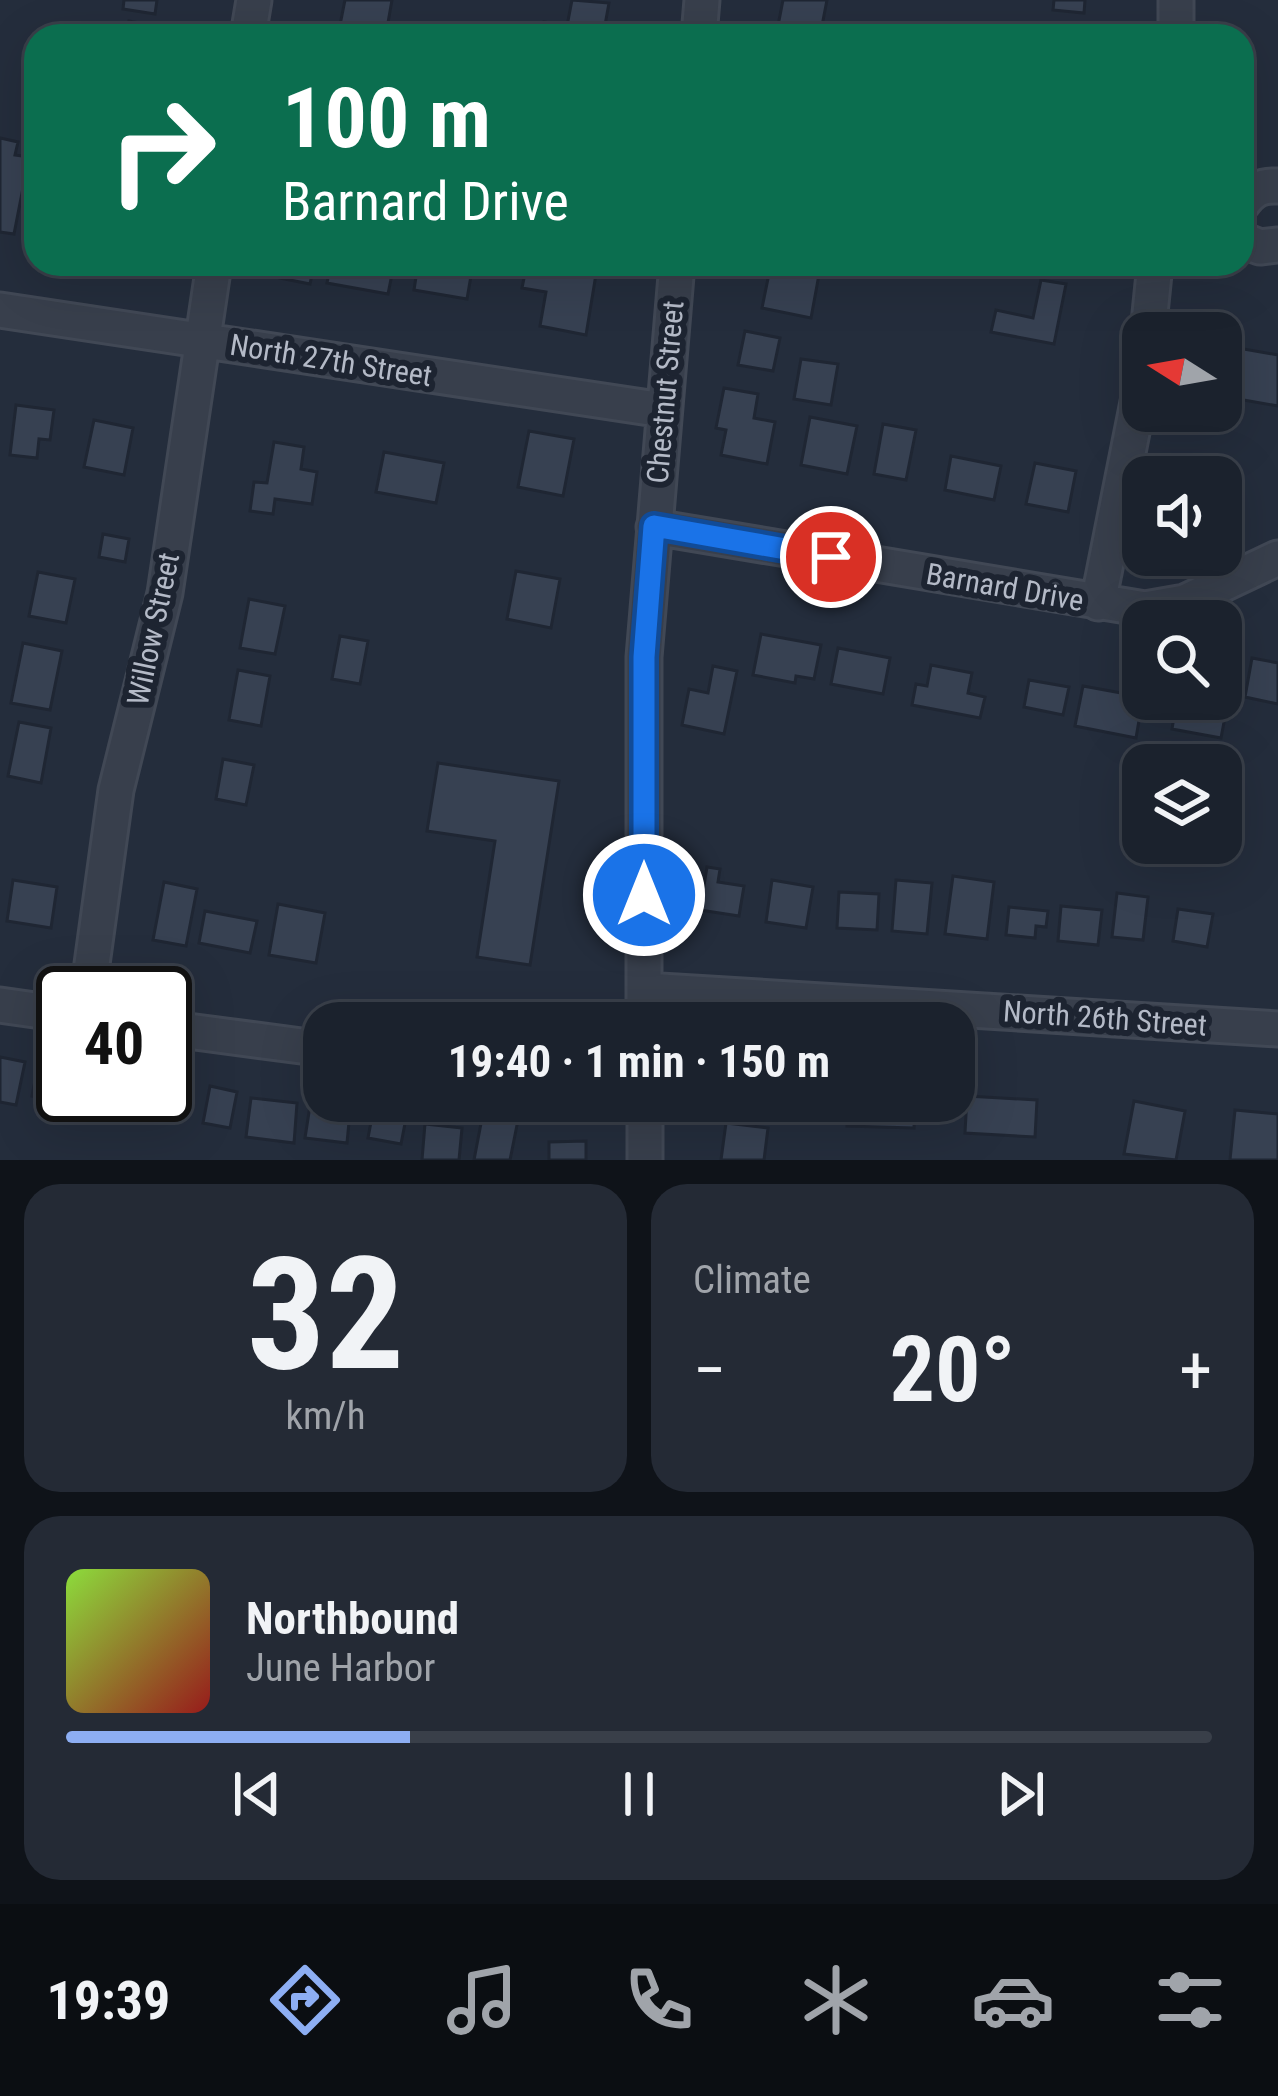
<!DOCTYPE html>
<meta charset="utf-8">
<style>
body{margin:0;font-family:"Roboto Condensed",sans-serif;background:#242a35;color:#f1f3f6;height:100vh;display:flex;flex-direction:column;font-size:45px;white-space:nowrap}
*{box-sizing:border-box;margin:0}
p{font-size:39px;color:#a0a4aa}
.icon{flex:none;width:66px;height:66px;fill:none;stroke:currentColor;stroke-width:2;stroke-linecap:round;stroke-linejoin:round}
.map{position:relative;height:1160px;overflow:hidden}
.drawer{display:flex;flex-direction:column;gap:24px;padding:24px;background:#0f1319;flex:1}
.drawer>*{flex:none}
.top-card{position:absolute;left:24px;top:24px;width:1230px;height:252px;border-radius:36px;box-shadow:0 12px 48px #0002,0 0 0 3px #393f49;background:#0b6e4f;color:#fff;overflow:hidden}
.needle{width:78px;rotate:281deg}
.buttons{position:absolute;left:1122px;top:312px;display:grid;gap:24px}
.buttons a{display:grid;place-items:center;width:120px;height:120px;border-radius:24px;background:#1b222d;box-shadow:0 12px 48px #0002,0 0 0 3px #393f49;font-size:60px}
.speed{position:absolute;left:36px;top:966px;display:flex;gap:24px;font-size:60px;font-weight:700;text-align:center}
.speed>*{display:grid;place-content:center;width:156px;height:156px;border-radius:50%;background:#1b222d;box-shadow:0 12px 48px #0002,0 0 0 3px #393f49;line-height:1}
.speed .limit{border:6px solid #111;border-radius:18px;background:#fff;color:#111}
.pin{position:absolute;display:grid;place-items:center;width:102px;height:102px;color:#fff;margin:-51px;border:6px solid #fff;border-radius:50%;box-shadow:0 3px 12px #0007}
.me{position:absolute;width:132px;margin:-66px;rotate:0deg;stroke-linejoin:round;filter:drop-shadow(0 0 9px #0008)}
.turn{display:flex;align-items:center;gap:42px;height:252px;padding:0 60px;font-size:54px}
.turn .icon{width:156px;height:156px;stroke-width:2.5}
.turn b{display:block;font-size:84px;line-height:102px}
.big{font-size:90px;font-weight:700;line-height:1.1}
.drawer .card{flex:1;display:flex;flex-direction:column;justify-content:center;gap:18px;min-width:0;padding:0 42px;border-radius:36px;background:#242a35}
.drawer .dial{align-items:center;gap:0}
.dial b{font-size:156px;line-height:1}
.song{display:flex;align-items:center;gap:36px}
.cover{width:144px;height:144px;border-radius:18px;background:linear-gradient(135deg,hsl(90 70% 55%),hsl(0 70% 35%))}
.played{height:12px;border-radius:6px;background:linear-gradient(90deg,#8daef3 30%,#393f49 30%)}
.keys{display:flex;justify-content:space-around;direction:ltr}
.heat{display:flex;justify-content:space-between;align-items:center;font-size:66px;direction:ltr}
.drawer .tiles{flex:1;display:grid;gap:24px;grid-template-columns:1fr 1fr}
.card:last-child{grid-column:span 2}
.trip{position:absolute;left:303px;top:1002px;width:672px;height:120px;border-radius:36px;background:#1b222d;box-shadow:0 12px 48px #0002,0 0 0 3px #393f49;font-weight:700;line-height:120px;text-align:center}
.tab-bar{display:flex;height:192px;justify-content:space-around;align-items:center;background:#0b0e12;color:#a0a4aa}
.tab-bar .icon{width:84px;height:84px}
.tab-bar .on{color:#8daef3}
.tab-bar b{font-size:54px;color:#f1f3f6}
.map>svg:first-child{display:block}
</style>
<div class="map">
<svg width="1278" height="1160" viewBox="0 0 1278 1160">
<rect width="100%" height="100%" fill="#242d3c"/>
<path fill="#374152" stroke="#1f2633" stroke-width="3" d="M124 0H157L155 14 123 9Z
M345 0H392L386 34 340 25Z
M572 0 609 3 603 36H541L544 22 567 26Z
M783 0H827L820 36 777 31Z
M1054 0H1085L1084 13 1053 10Z
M129 21 157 27 156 36H126Z
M0 138 18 142 15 155 29 157 14 234 0 232Z
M273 264H314L310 284 280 278 283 266Z
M331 264H394L388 294 327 283Z
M418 264H473L467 299 414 290Z
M527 264 597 268 586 335 540 326 546 292 522 288Z
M771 264 820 269 811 318 762 308Z
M1041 280 1066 284 1054 344 991 332 996 310 1033 318Z
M745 331 780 338 773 371 738 365Z
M1221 345 1278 355V406L1221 396Z
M801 359 838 364 831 405 794 399Z
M724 388 758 394 754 418 775 422 767 464 721 455 726 430 716 428Z
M16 405 54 410 50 440 39 439 37 458 10 455Z
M810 417 857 426 847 474 801 465Z
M94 420 133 428 124 475 84 467Z
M883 424 916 430 906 480 874 474Z
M529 431 574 439 563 496 518 487Z
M274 442 304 447 301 469 317 472 312 504 275 499 273 514 250 511 254 482 267 483Z
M384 452 444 463 436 503 376 492Z
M951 456 1001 466 994 500 945 490Z
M1035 463 1076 471 1068 512 1026 504Z
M1221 488 1230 489 1224 523H1221Z
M103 534 129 539 125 562 99 557Z
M516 571 560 579 551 628 507 619Z
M38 572 75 579 66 623 29 616Z
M249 599 285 606 275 654 240 648Z
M761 634 821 645 814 679 796 676 795 683 753 675Z
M340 636 368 641 360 684 332 679Z
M23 643 62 651 50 710 11 703Z
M838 648 890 658 883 694 831 684Z
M1252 658 1278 663V704L1245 697Z
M931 665 972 673 968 693 985 697 980 718 912 705 916 684 927 686Z
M713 666 737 671 724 734 682 725 689 689 708 693Z
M238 670 270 676 261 726 229 720Z
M1029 680 1069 687 1063 715 1024 707Z
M1083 686 1143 697 1136 738 1075 726Z
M1177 699 1228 701 1221 738 1172 729Z
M19 722 51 728 41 783 8 776Z
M223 759 254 765 246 805 216 799Z
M438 763 559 781 530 965 477 957 495 841 427 831Z
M707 867 720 869 718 882 744 886 739 916 700 910Z
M953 876 994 882 987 939 945 934Z
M13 880 57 887 51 928 7 921Z
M772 880 813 887 806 928 766 922Z
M896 880 932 883 927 934 892 931Z
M164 882 197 889 186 946 153 940Z
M839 892 879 894 877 930 837 928Z
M1117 893 1148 897 1143 940 1112 937Z
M278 904 325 913 316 963 269 955Z
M1061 906 1102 910 1098 945 1058 941Z
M1009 907 1048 911 1046 927 1036 926 1035 938 1006 935Z
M1178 909 1213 914 1207 947 1173 941Z
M205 911 257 921 250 953 199 943Z
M0 1057 25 1062 16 1105 0 1102Z
M39 1060 63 1065V1095H76L74 1104 32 1096Z
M165 1078 189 1083 182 1120 145 1112 148 1095H165Z
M210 1086 237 1092 230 1128 203 1123Z
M312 1093 324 1095V1101H351L347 1143 305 1138Z
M94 1095H131L126 1119 91 1112Z
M967 1096 1037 1100 1035 1137 965 1133Z
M251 1098 297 1103 294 1143 246 1137Z
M375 1101 408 1108 401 1144 368 1138Z
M726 1101H761V1109L726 1106Z
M847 1101H915L914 1128 847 1126Z
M1134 1101 1185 1111 1176 1160 1124 1154Z
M1235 1110 1278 1114V1160H1230Z
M483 1113 518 1120 510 1160H474Z
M726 1123 768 1128 764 1160H721Z
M425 1124 462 1128 459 1160H422Z
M586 1141V1160H549V1142Z"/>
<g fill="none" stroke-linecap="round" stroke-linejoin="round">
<defs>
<path id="minor" d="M248 36 254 0
M699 36 702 0
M1176 36V0
M1242 204C1252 190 1261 185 1278 186
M1242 240 1260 247 1278 245
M0 310 663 410
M1148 333 1155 264
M654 527 1145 609 1185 602 1278 558
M1098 603 1143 377
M644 990 1278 1029
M88 993 116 790 165 593 214 264
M0 1005 63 1014
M644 1023V657L677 264
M165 1028 324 1049
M645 1101V1160"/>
</defs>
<use href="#minor" stroke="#414855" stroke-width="39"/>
<use href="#minor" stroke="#383f4c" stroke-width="33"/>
</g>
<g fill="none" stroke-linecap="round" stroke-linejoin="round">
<defs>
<path id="route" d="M644 895V657L654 526 831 557"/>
</defs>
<use href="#route" stroke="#114b97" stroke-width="30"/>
<use href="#route" stroke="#1a73e8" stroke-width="21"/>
</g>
<g text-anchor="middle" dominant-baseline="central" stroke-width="12" stroke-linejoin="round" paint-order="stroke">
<g font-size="30" fill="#b4bac7" stroke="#1d2431">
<text transform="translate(331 360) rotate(9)">North 27th Street</text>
<text transform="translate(665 392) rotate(-85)">Chestnut Street</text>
<text transform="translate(1005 587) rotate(10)">Barnard Drive</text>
<text transform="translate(153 629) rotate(-78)">Willow Street</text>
<text transform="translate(1105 1018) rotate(4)">North 26th Street</text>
</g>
</g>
</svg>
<div class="buttons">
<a><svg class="needle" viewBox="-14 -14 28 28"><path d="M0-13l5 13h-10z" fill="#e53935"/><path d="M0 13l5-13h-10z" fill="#a0a4aa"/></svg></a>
<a><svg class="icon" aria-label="sound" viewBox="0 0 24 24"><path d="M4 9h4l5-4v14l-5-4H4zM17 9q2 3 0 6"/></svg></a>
<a><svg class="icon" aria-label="search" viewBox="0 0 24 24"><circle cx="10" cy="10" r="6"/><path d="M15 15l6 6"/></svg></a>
<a><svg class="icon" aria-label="layers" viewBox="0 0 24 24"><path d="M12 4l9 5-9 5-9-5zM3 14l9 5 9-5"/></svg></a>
</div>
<div class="speed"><div class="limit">40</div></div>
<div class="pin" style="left:831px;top:557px;background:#d93025"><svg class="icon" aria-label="arrive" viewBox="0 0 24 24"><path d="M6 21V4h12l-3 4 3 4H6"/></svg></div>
<svg class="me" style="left:644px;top:895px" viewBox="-20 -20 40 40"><circle r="17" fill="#1a73e8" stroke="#fff" stroke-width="3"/><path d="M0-11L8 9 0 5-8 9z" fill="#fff"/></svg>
<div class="trip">19:40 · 1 min · 150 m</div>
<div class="top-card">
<div class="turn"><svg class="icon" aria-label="right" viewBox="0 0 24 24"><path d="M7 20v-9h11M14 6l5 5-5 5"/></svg><div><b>100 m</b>Barnard Drive</div></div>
</div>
</div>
<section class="drawer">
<div class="tiles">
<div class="card dial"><b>32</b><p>km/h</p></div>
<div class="card"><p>Climate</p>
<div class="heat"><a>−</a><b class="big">20°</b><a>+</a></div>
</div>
<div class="card">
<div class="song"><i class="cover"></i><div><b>Northbound</b><p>June Harbor</p></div></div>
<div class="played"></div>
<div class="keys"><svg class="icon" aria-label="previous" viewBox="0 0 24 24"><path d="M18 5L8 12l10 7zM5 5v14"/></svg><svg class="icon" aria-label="pause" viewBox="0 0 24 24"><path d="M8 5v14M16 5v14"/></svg><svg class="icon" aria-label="next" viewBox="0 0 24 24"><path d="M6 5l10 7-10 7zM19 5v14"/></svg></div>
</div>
</div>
</section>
<nav class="tab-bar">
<b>19:39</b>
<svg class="icon on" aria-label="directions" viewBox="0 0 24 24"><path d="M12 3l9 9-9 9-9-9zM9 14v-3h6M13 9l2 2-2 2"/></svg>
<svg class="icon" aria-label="music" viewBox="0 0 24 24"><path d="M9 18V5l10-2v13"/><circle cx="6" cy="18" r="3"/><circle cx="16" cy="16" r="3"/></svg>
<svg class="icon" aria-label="phone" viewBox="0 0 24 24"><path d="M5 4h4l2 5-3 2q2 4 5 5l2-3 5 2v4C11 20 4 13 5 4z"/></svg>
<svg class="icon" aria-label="climate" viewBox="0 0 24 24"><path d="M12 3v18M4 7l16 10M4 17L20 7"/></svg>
<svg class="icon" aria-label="car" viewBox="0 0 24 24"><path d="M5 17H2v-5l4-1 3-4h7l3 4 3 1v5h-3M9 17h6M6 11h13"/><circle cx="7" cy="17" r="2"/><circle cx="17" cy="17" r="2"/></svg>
<svg class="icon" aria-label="filters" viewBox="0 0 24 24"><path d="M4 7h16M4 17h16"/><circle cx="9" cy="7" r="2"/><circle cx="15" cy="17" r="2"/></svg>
</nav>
